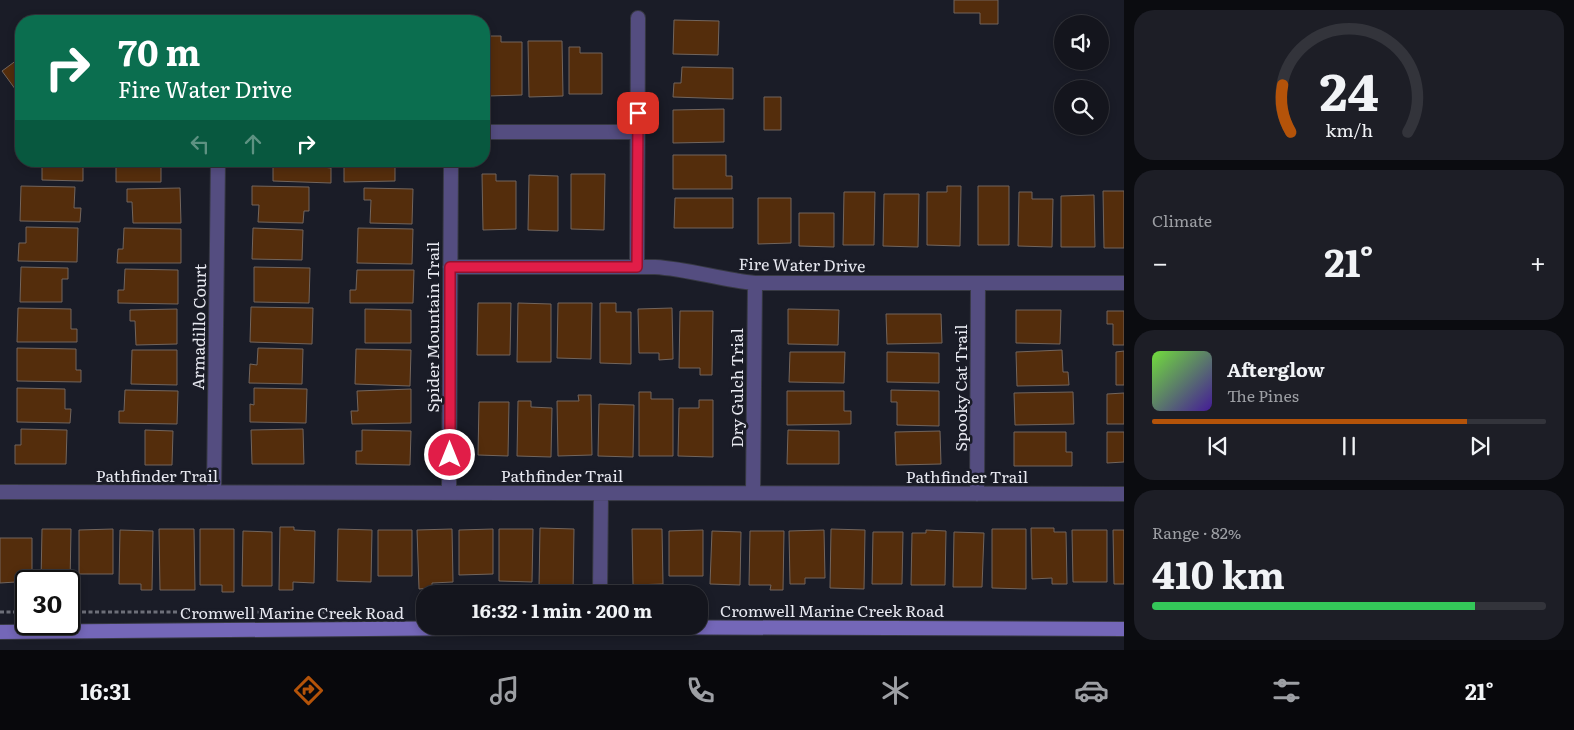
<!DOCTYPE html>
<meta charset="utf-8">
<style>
body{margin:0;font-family:Literata,serif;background:#1d1e26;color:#f1f3f6;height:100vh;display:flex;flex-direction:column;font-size:19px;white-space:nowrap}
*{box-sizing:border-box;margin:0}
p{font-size:16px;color:#9d9fa4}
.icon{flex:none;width:28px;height:28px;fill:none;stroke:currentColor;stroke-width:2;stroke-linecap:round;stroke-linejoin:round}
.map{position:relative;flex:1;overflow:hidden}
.side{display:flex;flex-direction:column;gap:10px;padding:10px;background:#0b0c10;width:450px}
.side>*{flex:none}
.hud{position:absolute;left:15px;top:15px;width:475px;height:152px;border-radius:20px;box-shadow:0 2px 8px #0003,0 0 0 1px #33343b;background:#0b6e4f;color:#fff;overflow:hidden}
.tools{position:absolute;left:1054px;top:15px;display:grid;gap:10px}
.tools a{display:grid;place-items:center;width:55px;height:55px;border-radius:50%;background:#14151d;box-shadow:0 2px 8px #0003,0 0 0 1px #33343b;font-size:25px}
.speed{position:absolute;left:15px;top:570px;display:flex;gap:10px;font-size:25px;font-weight:700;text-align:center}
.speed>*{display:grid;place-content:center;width:65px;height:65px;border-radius:50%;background:#14151d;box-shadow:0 2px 8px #0003,0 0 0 1px #33343b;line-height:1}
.speed .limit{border:2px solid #111;border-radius:8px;background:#fff;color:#111}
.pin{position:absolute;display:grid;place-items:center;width:42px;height:42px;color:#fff;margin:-21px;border-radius:10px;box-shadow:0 2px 8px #0006}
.me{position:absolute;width:55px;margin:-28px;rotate:0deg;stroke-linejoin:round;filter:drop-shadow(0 0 4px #0008)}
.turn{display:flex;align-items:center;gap:18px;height:105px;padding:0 20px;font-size:22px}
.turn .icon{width:65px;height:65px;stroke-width:2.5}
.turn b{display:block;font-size:35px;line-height:42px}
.lanes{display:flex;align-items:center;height:48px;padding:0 20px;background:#0003;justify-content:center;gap:25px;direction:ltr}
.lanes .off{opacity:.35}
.big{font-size:38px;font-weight:700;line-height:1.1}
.side .tile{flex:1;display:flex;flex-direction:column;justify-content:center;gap:8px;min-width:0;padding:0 18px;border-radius:20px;background:#1d1e26}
.side .dial{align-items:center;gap:0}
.dial svg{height:130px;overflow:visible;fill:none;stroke:#33343b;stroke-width:7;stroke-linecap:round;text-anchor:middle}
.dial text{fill:#f1f3f6;stroke:none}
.song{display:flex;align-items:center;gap:15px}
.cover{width:60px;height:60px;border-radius:8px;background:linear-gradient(135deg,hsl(100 70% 55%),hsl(260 70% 35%))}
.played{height:5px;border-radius:2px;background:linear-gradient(90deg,#b45309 80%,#33343b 80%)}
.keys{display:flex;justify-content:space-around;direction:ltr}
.heat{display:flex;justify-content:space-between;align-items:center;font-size:28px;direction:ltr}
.charge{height:8px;border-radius:4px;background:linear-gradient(90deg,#34c759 82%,#33343b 0)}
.trip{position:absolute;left:416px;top:585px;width:292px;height:50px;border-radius:20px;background:#14151d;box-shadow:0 2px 8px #0003,0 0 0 1px #33343b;font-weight:700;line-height:50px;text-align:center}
.tab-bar{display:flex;height:80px;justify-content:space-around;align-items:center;background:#08080c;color:#9d9fa4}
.tab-bar .icon{width:35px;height:35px}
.tab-bar .on{color:#b45309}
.tab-bar b{font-size:22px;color:#f1f3f6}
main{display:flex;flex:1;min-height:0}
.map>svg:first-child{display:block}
</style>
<main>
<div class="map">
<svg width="1124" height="650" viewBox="0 0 1124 650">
<rect width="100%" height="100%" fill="#1a1c27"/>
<path fill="#542d0c" stroke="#72655d" d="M954 0H998V24H980V13H954Z
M674 20 719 21 718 55 673 54Z
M487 36H501V42H522V95L488 96Z
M528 41H562L563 96 529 97Z
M569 47H580V53H602V94H569Z
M21 57V97L2 71Z
M682 67 733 68V99L673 97 674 83H681Z
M764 97H781V130H764Z
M724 109V142L673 143V110Z
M673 155H726V176H732V189H673Z
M42 161H83V181L42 180Z
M116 161H161V182H116Z
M273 161H323V167L331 168V183L273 181Z
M344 161H395V181L344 182Z
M482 174H496V181H516V229L483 230Z
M571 174H605L604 230 571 229Z
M529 175 558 176V231L528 230Z
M21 186 75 187 74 208H81L80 222 20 221Z
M252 186 309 187V211H304L303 223 258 222 259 205H252Z
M947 186H961L960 246 927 245V192H947Z
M978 186H1009V245H978Z
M180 188 181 223H133L132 202H127V189Z
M364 188 413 189 412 224 370 223 371 200H364Z
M1103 191H1124V248H1104Z
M844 192H875L874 245H843Z
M1019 192H1032V199H1053L1052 247 1018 246Z
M884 194H919L918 247 883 246Z
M1094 195 1095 247H1061V196Z
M675 198H733V228H674Z
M758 198H791V243L758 244Z
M799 213H834V247L799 246Z
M26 227 78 228 77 262 18 261 19 243H26Z
M124 228 181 229V263H117L118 249H123Z
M253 228 303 230 302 260 252 259Z
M358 228 413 229 412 264 357 263Z
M21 267 68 268V279H62V302H20Z
M254 267 310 268 309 303 254 302Z
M125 269 178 270V304L118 303V290H124Z
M357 270H414L413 303H350V290H356Z
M478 303H511L510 355H477Z
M518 303 551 304V362H517Z
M558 303H592L591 359 557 358Z
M600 303H616V312H631V364L600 363Z
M251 307 313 308 312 344 250 342Z
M18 308 71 309V329H77V342H17Z
M672 308 673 359 659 360V353H639L638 309Z
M177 309V344L136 345 135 321H130V310Z
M365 309 411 310V343H365Z
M788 309 839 310 838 345 788 344Z
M1016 310H1061L1060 344 1016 343Z
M680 311H713L712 375H700V368H679Z
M1107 311H1124V345H1113V324H1107Z
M886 314H941L942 343 887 344Z
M17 348 76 349V370H81V382L17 381Z
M258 348 303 349 302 384 249 383 250 364 257 365Z
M356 349 411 350 410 386 355 384Z
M132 350H177V385L131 384Z
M1062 350 1063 372H1068L1069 385 1017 386 1016 352Z
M1124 351V385H1116V352Z
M790 352H845L844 383 789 382Z
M887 352 939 353V383L887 382Z
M17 388 65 389V409H71L70 423 17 422Z
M254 388 307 389 306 423 250 422V404L254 405Z
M411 389V423L352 424 351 411H358L357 391Z
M125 390 178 391 177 424 119 423V411H124Z
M891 390 939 391V426L897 425V402H891Z
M787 391H844V411H851V424L787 425Z
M639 392H651V399H673V456H639Z
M1073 392 1074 424 1015 425 1014 393Z
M1124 393V424H1107V394Z
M578 395H591L592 455 558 456 557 401H579Z
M699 400H713V457L678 456 679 408H699Z
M518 401H531V407L552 408 551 457 517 456Z
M479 402H509L508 456 478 455Z
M599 404 634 405 633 457 598 456Z
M21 429 67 430 66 464H15V445H21Z
M303 429 304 464H252L251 430Z
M145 430 173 431 172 465H145Z
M362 430 411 431 410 465 356 464V451H362Z
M788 430 839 431V464H787Z
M940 431 941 464 896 465 895 432Z
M1014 432H1066V452H1072V466H1014Z
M1107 432H1124V462L1107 463Z
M280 527H294V530L315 531 314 583 293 582V590H279Z
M540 528 574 529 573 593H561V586H539Z
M1031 528H1054V532H1066L1067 584H1052V578L1032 579Z
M42 529H71L70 584H69V581H41Z
M113 529V574H79V530Z
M159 529H194L195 590H160Z
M200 529H234V592H222V585H200Z
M338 529 372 530 371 582 337 581Z
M452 529 453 582 432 583V588L419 589 417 530Z
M493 529V574L459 575V530Z
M499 529H533L532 582 499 581Z
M632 529H662L663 584 633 585Z
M831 529 865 530 864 589 830 588Z
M992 529H1026V589L992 588Z
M120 530 153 531 152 590H141V584H119Z
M378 530H412V576H378Z
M703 530V576H669V531Z
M824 530 825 578H805V584H790L789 531Z
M926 530 946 531 945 585H911L912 533H926Z
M1072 530H1107V582H1073Z
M1113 530H1124V584H1114Z
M243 531 272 532V586H242Z
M712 531 741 532 740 585 710 584Z
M750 531H784L783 590H770L771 585H749Z
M873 532H903L902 584H872Z
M954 532 984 533 982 587H953Z
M0 538H32V581L0 583Z"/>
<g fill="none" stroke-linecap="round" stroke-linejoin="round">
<defs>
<path id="minor" d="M484 132H638
M450 267H655C689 269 721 280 755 283H1124
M637 267 638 18
M0 492 1124 494
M214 492 218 161
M449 493 451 161
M753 493 755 283
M977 494 978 283
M600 594 601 493"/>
<path id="secondary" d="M0 632 600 627 1124 629"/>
</defs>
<use href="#minor" stroke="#373943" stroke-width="16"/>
<use href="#secondary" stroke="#373943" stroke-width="16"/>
<path stroke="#6d6f79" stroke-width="3" stroke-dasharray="4 2.5" stroke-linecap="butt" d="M0 612H26
M69 612H347"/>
<use href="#minor" stroke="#544d80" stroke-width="14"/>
<use href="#secondary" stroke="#7467b8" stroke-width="14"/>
</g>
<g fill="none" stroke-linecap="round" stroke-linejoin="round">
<defs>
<path id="route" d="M450 455V267H637L638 113"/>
</defs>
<use href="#route" stroke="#92132f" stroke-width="12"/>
<use href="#route" stroke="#e11d48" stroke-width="9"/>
</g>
<g text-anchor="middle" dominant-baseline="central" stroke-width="5" stroke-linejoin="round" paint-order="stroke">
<g font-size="16" fill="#e7e8f0" stroke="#1a1c27">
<text transform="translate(802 264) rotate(1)">Fire Water Drive</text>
<text transform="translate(198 327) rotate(-89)">Armadillo Court</text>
<text transform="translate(432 327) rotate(-90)">Spider Mountain Trail</text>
<text transform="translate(736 388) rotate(-90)">Dry Gulch Trial</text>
<text transform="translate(960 388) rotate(-90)">Spooky Cat Trail</text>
<text x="157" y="475">Pathfinder Trail</text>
<text x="562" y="475">Pathfinder Trail</text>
<text x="967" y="476">Pathfinder Trail</text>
<text x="832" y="610">Cromwell Marine Creek Road</text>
<text x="292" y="612">Cromwell Marine Creek Road</text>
</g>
</g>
</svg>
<div class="tools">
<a><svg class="icon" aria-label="sound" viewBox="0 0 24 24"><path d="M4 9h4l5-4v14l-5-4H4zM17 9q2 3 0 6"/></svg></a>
<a><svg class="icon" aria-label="search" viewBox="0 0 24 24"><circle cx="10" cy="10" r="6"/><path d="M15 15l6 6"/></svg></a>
</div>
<div class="speed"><div class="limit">30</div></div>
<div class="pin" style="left:638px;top:113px;background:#d93025"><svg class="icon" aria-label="arrive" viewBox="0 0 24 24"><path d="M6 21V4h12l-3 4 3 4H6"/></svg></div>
<svg class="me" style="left:450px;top:455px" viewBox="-20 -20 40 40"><circle r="17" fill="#e11d48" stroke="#fff" stroke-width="3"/><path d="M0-11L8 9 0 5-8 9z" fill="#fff"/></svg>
<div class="trip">16:32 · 1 min · 200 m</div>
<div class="hud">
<div class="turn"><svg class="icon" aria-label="right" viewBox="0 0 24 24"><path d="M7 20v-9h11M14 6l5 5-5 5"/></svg><div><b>70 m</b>Fire Water Drive</div></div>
<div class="lanes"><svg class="icon off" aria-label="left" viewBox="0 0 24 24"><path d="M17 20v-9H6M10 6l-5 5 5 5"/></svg><svg class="icon off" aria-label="ahead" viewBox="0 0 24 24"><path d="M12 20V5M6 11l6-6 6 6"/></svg><svg class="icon" aria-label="right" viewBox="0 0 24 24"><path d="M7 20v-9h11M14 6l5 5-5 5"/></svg></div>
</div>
</div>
<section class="side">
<div class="tile dial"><svg viewBox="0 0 100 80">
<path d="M14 69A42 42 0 1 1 86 69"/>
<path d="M14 69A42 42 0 0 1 9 40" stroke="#b45309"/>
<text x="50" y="56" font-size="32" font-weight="700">24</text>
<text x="50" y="72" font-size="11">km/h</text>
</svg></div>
<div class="tile"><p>Climate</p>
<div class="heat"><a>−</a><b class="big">21°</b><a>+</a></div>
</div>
<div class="tile">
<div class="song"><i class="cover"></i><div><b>Afterglow</b><p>The Pines</p></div></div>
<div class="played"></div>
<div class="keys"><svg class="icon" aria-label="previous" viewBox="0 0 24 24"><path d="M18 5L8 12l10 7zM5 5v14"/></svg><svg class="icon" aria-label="pause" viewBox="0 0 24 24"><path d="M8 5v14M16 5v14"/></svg><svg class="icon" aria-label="next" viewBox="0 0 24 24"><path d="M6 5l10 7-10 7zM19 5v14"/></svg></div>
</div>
<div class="tile"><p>Range · 82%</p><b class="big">410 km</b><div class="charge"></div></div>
</section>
</main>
<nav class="tab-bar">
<b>16:31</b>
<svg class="icon on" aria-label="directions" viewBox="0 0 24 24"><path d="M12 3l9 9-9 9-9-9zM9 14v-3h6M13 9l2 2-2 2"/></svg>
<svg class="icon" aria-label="music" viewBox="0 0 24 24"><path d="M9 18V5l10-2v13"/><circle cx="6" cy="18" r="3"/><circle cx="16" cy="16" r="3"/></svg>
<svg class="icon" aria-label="phone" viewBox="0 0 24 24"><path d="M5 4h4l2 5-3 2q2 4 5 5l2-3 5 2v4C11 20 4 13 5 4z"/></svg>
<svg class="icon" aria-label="climate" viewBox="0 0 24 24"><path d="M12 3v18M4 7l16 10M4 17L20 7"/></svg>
<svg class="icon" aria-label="car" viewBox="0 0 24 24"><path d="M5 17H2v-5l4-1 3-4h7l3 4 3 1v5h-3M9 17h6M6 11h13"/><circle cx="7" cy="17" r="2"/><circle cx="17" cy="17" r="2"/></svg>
<svg class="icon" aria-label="filters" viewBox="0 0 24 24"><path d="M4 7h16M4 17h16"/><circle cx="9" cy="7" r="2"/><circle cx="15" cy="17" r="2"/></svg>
<b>21°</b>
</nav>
